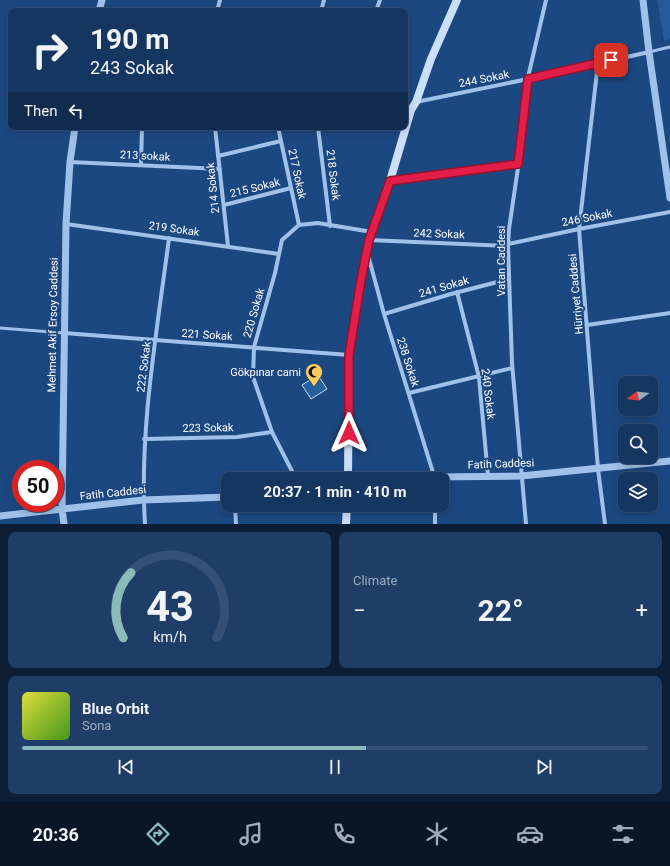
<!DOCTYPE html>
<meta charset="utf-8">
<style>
body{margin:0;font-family:Roboto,sans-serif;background:#1e3e67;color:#f1f3f6;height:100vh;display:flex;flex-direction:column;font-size:15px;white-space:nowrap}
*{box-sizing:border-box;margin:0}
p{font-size:13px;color:#9dabbd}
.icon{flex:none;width:22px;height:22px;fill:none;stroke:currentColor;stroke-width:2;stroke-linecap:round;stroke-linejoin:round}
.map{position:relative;height:524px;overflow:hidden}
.panel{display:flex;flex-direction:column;gap:8px;padding:8px;background:#0c1e35;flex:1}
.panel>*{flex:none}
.hud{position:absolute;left:8px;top:8px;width:400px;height:122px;border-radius:8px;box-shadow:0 2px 10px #0003,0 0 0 1px #345076;background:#153661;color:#f1f3f6;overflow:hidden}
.needle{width:26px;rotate:255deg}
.controls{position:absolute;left:618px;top:376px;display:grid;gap:8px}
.controls a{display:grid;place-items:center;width:40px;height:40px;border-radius:8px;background:#153661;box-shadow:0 2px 10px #0003,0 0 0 1px #345076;font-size:20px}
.speed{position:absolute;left:12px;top:460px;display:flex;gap:8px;font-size:20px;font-weight:700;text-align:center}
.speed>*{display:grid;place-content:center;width:52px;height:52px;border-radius:50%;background:#153661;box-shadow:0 2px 10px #0003,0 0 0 1px #345076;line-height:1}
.speed .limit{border:6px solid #d22;background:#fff;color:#111}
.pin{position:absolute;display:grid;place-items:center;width:34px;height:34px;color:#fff;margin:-17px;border-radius:8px;box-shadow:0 2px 6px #0006}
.me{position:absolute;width:44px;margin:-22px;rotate:0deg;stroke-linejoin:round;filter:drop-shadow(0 0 3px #0008)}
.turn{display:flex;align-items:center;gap:14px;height:84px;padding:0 16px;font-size:18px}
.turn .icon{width:52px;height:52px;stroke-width:2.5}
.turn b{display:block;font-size:28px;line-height:34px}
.then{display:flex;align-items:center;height:38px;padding:0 16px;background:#0003;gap:8px;font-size:15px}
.big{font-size:30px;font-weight:700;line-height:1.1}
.panel .widget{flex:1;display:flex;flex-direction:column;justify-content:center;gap:6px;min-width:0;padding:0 14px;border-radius:8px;background:#1e3e67}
.panel .dial{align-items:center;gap:0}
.dial svg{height:104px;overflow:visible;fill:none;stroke:#345076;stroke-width:7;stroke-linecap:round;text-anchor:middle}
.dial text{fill:#f1f3f6;stroke:none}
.song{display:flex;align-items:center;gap:12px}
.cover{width:48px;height:48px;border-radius:6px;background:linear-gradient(135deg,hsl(60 70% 55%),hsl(100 70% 35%))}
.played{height:4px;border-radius:2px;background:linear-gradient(90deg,#8bbbb9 55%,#345076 55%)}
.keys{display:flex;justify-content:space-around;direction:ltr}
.heat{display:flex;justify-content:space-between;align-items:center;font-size:22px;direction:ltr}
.panel .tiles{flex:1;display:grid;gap:8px;grid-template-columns:1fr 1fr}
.widget:last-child{grid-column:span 2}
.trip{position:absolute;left:221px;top:472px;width:228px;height:40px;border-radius:8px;background:#153661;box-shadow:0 2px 10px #0003,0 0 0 1px #345076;font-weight:700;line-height:40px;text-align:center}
.menu{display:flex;height:64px;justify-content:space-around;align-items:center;background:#081627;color:#9dabbd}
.menu .icon{width:28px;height:28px}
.menu .on{color:#8bbbb9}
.menu b{font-size:18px;color:#f1f3f6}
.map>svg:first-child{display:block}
</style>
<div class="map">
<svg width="670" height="524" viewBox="0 0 670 524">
<rect width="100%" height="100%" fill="#1c4881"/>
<path fill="#255a9a" d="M657 0H670V39L664 41Z"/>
<path fill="#2a5fa0" stroke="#c4dcf7" d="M318 375 327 389 311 399 302 385Z"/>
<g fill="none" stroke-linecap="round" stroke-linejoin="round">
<path stroke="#a0c2ea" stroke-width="3" d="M649 52 670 47
M0 328 64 333"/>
<path stroke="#a0c2ea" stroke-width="4" d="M217 11 220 0
M321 11 324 0
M376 11 380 0
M598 63 579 229 598 469 605 524
M416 102 528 79 649 52
M215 127 228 246
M278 127 299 225
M318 127 330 226
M218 156 281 141
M70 162 220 169
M141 165 142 127
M391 181 519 164
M224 205 291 188
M66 224 279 254
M369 240 508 246
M508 244 579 229 670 212
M368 255 384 314 435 479
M457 292 479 377 488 476
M384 314 451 294 509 279
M587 325 670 313
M64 333 349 355
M409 393 512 368
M144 439 237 437 272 432
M296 479 272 432 253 377 254 347 275 273 282 240 299 225 318 223 372 232
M235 505 236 524
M435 505V524
M145 524C139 429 157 332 169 238
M526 524 512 363 508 246 509 229 519 161 529 73 546 0"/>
<path stroke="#a0c2ea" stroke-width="7" d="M643 0 649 52 670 198
M99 11 102 0
M333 479 348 475 435 477 521 476 670 461
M0 516 143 500 228 497
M64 524 62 509 66 224 70 162 75 127"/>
<path stroke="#cbdff7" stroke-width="8" d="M348 479 349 355 361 280 369 240 390 181 411 110 416 102 431 59 457 0
M346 524 347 505"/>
</g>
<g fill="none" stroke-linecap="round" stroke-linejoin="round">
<defs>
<path id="route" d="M349 433V355L361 280 369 240 390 181 518 164 528 79 611 60"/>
</defs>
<use href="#route" stroke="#92132f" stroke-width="10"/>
<use href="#route" stroke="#e11d48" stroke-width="7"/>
</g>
<defs>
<symbol id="mosque-pin" viewBox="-11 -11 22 30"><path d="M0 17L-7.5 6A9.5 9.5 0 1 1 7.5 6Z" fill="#fbcd5d" stroke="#1c4881"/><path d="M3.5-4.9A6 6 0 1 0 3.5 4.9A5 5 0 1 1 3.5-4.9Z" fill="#111"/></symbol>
</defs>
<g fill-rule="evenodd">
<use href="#mosque-pin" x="304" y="362" width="20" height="27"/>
</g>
<g text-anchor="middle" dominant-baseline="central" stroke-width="4" stroke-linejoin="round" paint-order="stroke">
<g font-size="11" fill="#fff" stroke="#1c4881">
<text transform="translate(484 79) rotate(-11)">244 Sokak</text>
<text transform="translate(145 156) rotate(3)">213 sokak</text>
<text transform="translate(297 174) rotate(78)">217 Sokak</text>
<text transform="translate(333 175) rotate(83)">218 Sokak</text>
<text transform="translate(213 188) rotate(-96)">214 Sokak</text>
<text transform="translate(255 188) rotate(-14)">215 Sokak</text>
<text transform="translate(587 218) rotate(-11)">246 Sokak</text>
<text transform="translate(174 229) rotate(8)">219 Sokak</text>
<text transform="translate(439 234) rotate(2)">242 Sokak</text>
<text transform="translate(501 261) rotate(-90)">Vatan Caddesi</text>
<text transform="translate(444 287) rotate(-16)">241 Sokak</text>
<text transform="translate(576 294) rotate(-95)">Hürriyet Caddesi</text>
<text transform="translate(254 313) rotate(-74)">220 Sokak</text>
<text transform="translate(53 325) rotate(-89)">Mehmet Akif Ersoy Caddesi</text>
<text transform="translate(207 335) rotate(4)">221 Sokak</text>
<text transform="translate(408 362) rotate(72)">238 Sokak</text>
<text transform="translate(144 367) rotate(-83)">222 Sokak</text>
<text transform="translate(488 394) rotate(83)">240 Sokak</text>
<text transform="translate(208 428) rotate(-1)">223 Sokak</text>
<text transform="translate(501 464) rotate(-2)">Fatih Caddesi</text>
<text transform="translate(113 493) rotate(-6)">Fatih Caddesi</text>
</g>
<g font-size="11" fill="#fff" stroke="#1c4881" text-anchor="end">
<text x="301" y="372">Gökpınar cami</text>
</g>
</g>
</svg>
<div class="controls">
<a><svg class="needle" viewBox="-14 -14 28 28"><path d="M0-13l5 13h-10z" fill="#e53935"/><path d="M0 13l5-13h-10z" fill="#9dabbd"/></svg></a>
<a><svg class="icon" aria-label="search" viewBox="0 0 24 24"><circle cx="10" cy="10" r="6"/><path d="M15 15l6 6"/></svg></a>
<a><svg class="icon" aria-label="layers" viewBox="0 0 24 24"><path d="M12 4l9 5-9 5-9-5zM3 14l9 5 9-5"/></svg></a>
</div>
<div class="speed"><div class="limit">50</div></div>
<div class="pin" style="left:611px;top:60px;background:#d93025"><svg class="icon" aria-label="arrive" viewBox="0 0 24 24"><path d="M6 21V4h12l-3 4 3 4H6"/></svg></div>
<svg class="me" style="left:349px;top:433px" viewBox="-20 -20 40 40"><path d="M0-17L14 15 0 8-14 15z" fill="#e11d48" stroke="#fff" stroke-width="4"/></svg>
<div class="trip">20:37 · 1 min · 410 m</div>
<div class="hud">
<div class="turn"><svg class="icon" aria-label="right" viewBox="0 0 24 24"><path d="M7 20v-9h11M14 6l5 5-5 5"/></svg><div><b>190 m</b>243 Sokak</div></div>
<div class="then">Then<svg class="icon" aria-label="left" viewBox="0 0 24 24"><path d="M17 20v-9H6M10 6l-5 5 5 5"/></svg></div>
</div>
</div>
<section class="panel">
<div class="tiles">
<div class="widget dial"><svg viewBox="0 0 100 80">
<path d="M14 69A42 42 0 1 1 86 69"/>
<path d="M14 69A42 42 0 0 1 20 19" stroke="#8bbbb9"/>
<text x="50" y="56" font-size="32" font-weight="700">43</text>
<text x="50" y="72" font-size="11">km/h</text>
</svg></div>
<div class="widget"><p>Climate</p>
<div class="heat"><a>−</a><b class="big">22°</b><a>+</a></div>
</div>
<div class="widget">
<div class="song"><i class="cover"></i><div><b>Blue Orbit</b><p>Sona</p></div></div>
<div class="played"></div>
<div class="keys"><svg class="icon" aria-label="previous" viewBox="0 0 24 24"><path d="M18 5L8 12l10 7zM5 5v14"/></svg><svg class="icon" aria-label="pause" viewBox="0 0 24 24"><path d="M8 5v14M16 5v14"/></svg><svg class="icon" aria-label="next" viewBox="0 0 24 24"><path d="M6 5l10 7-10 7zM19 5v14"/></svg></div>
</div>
</div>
</section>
<nav class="menu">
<b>20:36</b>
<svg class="icon on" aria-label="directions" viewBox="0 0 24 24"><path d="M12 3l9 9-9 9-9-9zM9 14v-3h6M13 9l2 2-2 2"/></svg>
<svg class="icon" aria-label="music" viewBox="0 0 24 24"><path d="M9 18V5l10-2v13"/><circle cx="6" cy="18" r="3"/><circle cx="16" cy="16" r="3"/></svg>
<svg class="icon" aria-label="phone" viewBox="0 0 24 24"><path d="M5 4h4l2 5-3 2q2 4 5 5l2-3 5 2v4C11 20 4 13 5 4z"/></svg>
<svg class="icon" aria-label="climate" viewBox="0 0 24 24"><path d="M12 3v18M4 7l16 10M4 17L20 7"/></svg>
<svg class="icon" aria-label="car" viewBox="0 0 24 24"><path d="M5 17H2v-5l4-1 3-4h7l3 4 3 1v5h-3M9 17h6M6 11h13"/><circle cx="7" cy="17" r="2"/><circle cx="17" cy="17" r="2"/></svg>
<svg class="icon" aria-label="filters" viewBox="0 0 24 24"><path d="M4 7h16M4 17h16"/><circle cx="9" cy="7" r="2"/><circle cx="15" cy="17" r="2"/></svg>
</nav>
